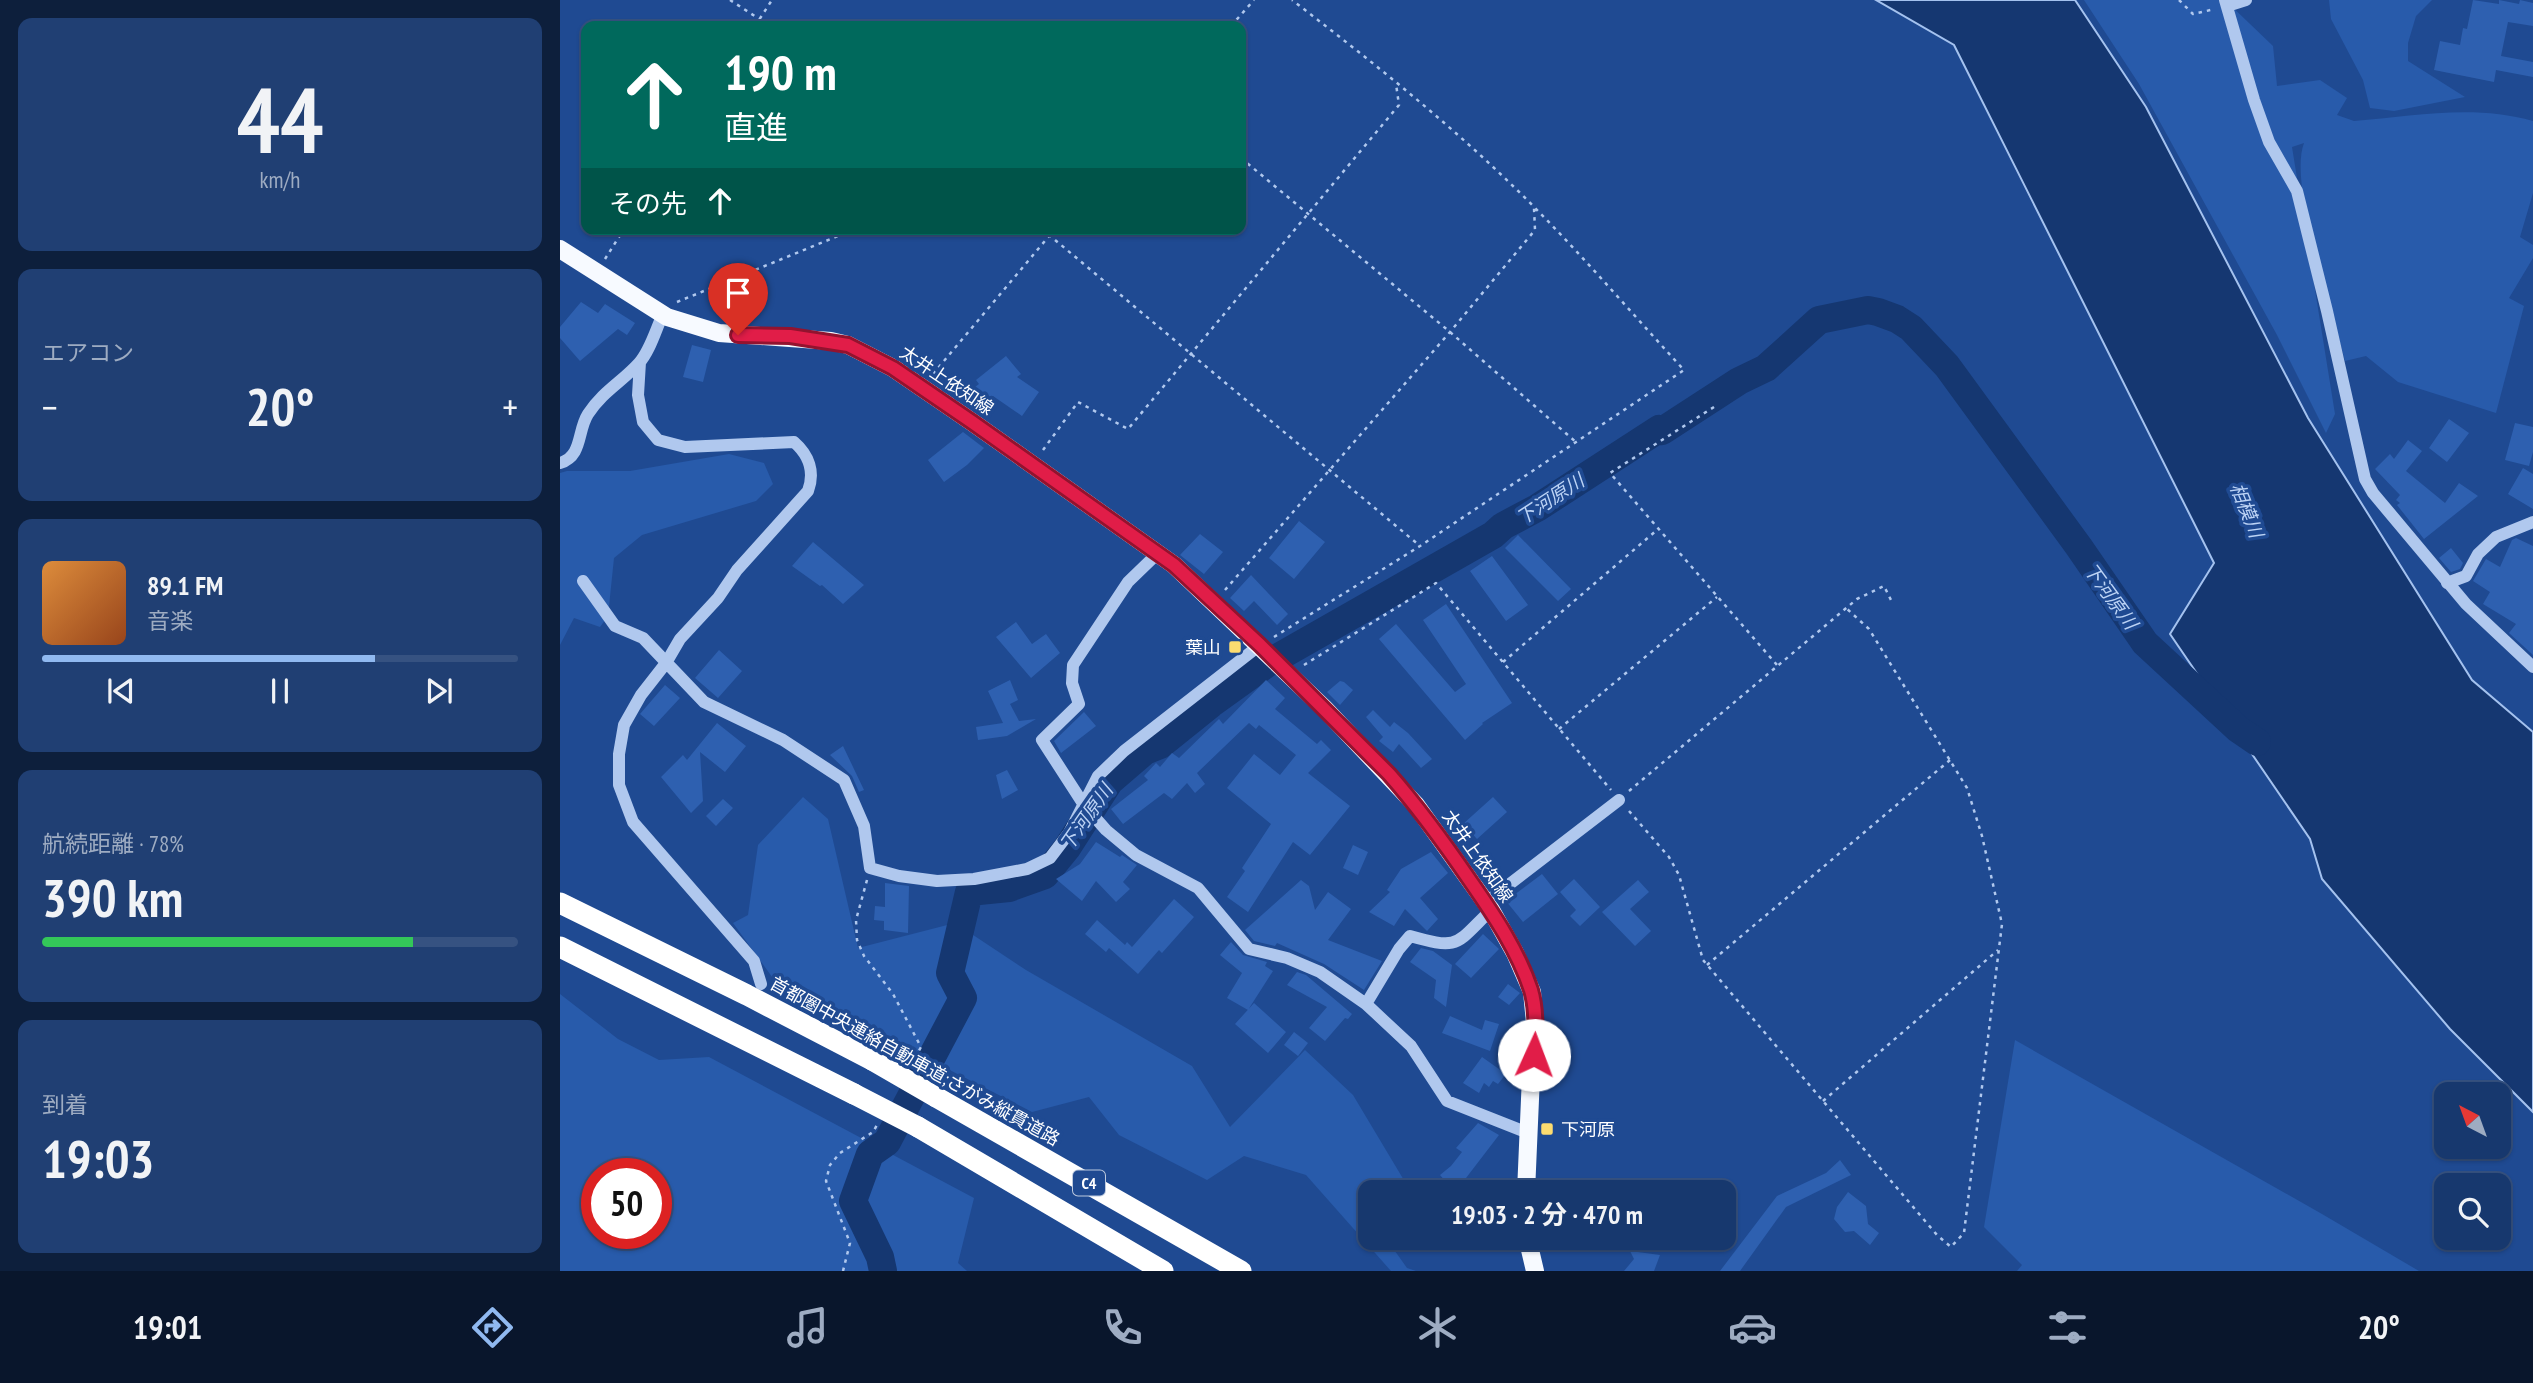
<!DOCTYPE html>
<html lang="ja">
<meta charset="utf-8">
<style>
body{margin:0;font-family:"PT Sans Narrow","Noto Sans JP",sans-serif;background:#203f73;color:#f1f3f6;height:100vh;display:flex;flex-direction:column;font-size:26px;white-space:nowrap}
*{box-sizing:border-box;margin:0}
p{font-size:23px;color:#9eacc2}
.icon{flex:none;width:38px;height:38px;fill:none;stroke:currentColor;stroke-width:2;stroke-linecap:round;stroke-linejoin:round}
.map{position:relative;flex:1;overflow:hidden}
.sheet{display:flex;flex-direction:column;gap:18px;padding:18px;background:#0d1f3c;width:560px}
.sheet>*{flex:none}
.guide{position:absolute;left:21px;top:21px;width:665px;height:214px;border-radius:14px;box-shadow:0 2px 5px #0004,0 0 0 2px #365281;background:#00695c;color:#fff;overflow:hidden}
.needle{width:46px;rotate:319deg}
.controls{position:absolute;left:1874px;top:1082px;display:grid;gap:14px}
.controls a{display:grid;place-items:center;width:77px;height:77px;border-radius:14px;background:#17386e;box-shadow:0 2px 5px #0004,0 0 0 2px #365281;font-size:35px}
.speed{position:absolute;left:21px;top:1158px;display:flex;gap:14px;font-size:35px;font-weight:700;text-align:center}
.speed>*{display:grid;place-content:center;width:91px;height:91px;border-radius:50%;background:#17386e;box-shadow:0 2px 5px #0004,0 0 0 2px #365281;line-height:1}
.speed .limit{border:10px solid #d22;background:#fff;color:#111}
.pin{position:absolute;display:grid;place-items:center;width:60px;height:60px;color:#fff;margin:-72px -30px;border-radius:50% 50% 50% 0;rotate:-45deg;box-shadow:0 0 7px #0007}
.pin .icon{rotate:45deg}
.me{position:absolute;width:77px;margin:-38px;rotate:2deg;stroke-linejoin:round;filter:drop-shadow(0 0 5px #0008)}
.turn{display:flex;align-items:center;gap:24px;height:147px;padding:0 28px;font-size:32px}
.turn .icon{width:91px;height:91px;stroke-width:2.5}
.turn b{display:block;font-size:49px;line-height:60px}
.then{display:flex;align-items:center;height:66px;padding:0 28px;background:#0003;gap:14px;font-size:26px}
.big{font-size:52px;font-weight:700;line-height:1.1}
.sheet .tile{flex:1;display:flex;flex-direction:column;justify-content:center;gap:10px;min-width:0;padding:0 24px;border-radius:14px;background:#203f73}
.sheet .dial{align-items:center;gap:0}
.dial b{font-size:91px;line-height:1}
.song{display:flex;align-items:center;gap:21px}
.cover{width:84px;height:84px;border-radius:10px;background:linear-gradient(135deg,hsl(30 70% 55%),hsl(20 70% 35%))}
.played{height:7px;border-radius:4px;background:linear-gradient(90deg,#90b9f0 70%,#365281 70%)}
.keys{display:flex;justify-content:space-around;direction:ltr}
.heat{display:flex;justify-content:space-between;align-items:center;font-size:38px;direction:ltr}
.charge{height:10px;border-radius:5px;background:linear-gradient(90deg,#34c759 78%,#365281 0)}
.trip{position:absolute;left:798px;top:1180px;width:378px;height:70px;border-radius:14px;background:#17386e;box-shadow:0 2px 5px #0004,0 0 0 2px #365281;font-weight:700;line-height:70px;text-align:center}
.menu{display:flex;height:112px;justify-content:space-around;align-items:center;background:#09162c;color:#9eacc2}
.menu .icon{width:49px;height:49px}
.menu .current{color:#90b9f0}
.menu b{font-size:32px;color:#f1f3f6}
main{display:flex;flex:1;min-height:0}
.map>svg:first-child{display:block}
</style>
<main>
<section class="sheet">
<div class="tile dial"><b>44</b><p>km/h</p></div>
<div class="tile"><p>エアコン</p>
<div class="heat"><a>−</a><b class="big">20°</b><a>+</a></div>
</div>
<div class="tile">
<div class="song"><i class="cover"></i><div><b>89.1 FM</b><p>音楽</p></div></div>
<div class="played"></div>
<div class="keys"><svg class="icon" aria-label="previous" viewBox="0 0 24 24"><path d="M18 5L8 12l10 7zM5 5v14"/></svg><svg class="icon" aria-label="pause" viewBox="0 0 24 24"><path d="M8 5v14M16 5v14"/></svg><svg class="icon" aria-label="next" viewBox="0 0 24 24"><path d="M6 5l10 7-10 7zM19 5v14"/></svg></div>
</div>
<div class="tile"><p>航続距離 · 78%</p><b class="big">390 km</b><div class="charge"></div></div>
<div class="tile"><p>到着</p><b class="big">19:03</b></div>
</section>
<div class="map">
<svg width="1973" height="1271" viewBox="0 0 1973 1271">
<rect width="100%" height="100%" fill="#1f4a92"/>
<path fill="#285bab" fill-rule="evenodd" d="M1524 0H1665L1713 46 1717 86 1760 80 1787 98 1777 115 1794 121C1853 116 1915 104 1973 121V193L1960 237 1973 245V258L1949 298 1964 306 1936 413 1838 382 1806 356 1785 361C1773 313 1728 184 1744 143L1732 147 1775 414 1766 433 1717 335 1579 84Z
M1769 0H1872L1856 16 1848 43V61L1905 97 1834 111 1810 108 1803 80 1771 19Z
M169 454 204 463 213 484 196 501 82 535 54 558 48 616 40 627 14 618 0 645V473L7 471H70Z
M243 797 268 819 298 948 395 923 466 970 632 1066 670 1127 745 1050 793 1095 851 1192H810V1237H825L847 1268 856 1271H831L746 1175 684 1156 647 1180 559 1135 529 1097 472 1112 215 981 173 923 188 915 198 845Z
M0 994 58 1039 99 1060 149 1057 414 1198 398 1263 407 1271H0ZM37 1174H96V1234H37Z
M1455 1040 1762 1214 1859 1271H1457L1462 1265 1424 1227Z"/>
<path fill="#153771" stroke="#a4c2ef" stroke-width="2" d="M1316 0H1515L1586 107 1748 418 1912 680 1973 732V1112L1890 1029 1762 879 1750 839 1610 634 1654 563 1394 45Z"/>
<g fill="none" stroke-linecap="round" stroke-linejoin="round">
<path stroke="#153771" stroke-width="28" d="M323 1271 320 1257 293 1201 310 1154 327 1142 403 998 390 973 409 892 449 888 485 875 507 848 550 781 585 751 600 745 651 704 708 663 933 535 943 526 977 508 1099 429 1102 431 1179 381 1206 368 1259 320 1308 310 1318 312 1337 319 1351 328 1387 366 1519 547 1585 643 1678 729 1697 742"/>
</g>
<path fill="#2e60b0" d="M1913 0 1939 4V0L1959 4 1960 0 1973 3V26L1948 22 1941 56 1973 62V77L1936 70 1934 82 1874 70 1880 41 1900 45 1903 28 1907 29Z
M21 302 38 313 45 304 75 323 67 335 58 329 20 361 0 338V327Z
M132 345 151 350 143 382 123 377Z
M446 356 461 374 457 377 479 392 462 416 433 396 430 398 429 396 412 408 402 397 419 384 416 380Z
M1889 419 1909 433 1887 462 1869 448Z
M1955 423 1973 427V452L1969 466 1945 460Z
M403 432 424 448 407 465 384 482 368 460Z
M1848 440 1862 451 1846 471 1885 503 1899 483 1918 496 1864 539 1837 505 1840 503 1836 500 1840 495 1815 469 1830 454 1834 459Z
M1963 468 1973 474V509L1948 494Z
M739 521 765 542 734 579 709 558Z
M640 534 663 552 644 574 620 555Z
M958 535 1011 589 998 601 945 548Z
M1956 538 1973 546V655L1949 633 1956 624 1923 604 1930 592 1913 581 1926 559 1940 567 1952 540Z
M253 542 304 585 283 604 262 585 260 586 232 566Z
M1891 548 1903 563 1900 569 1891 572 1879 558Z
M932 556 968 605 946 621 910 571Z
M691 575 728 614 717 625 694 601 684 611 670 598Z
M886 604 952 703 922 723 923 724 905 740 819 639 836 624 895 692 906 684 863 620Z
M456 622 472 644 486 634 500 653 471 678 436 637Z
M159 650 182 671 158 698 135 678Z
M450 680 458 700 450 704 459 721 476 719 447 736 418 740 416 727 443 723 428 691Z
M706 680 725 698 715 709 757 744 761 740 771 750 748 773 790 806 750 855 733 842 688 912 667 897 685 871 682 868 711 824 667 788 694 754 720 775 736 755 699 725 696 729 689 723 637 773 645 784 635 793 627 783 612 799 604 793 563 824 551 809 588 780 584 776 596 763 600 767 612 753 619 758 659 719 663 724Z
M780 681 784 682 793 690 780 705 767 692Z
M105 685 120 698 94 726 80 714Z
M813 710 830 727 834 722 848 733 872 759 861 768 839 744 833 752 819 741 823 737 806 717Z
M524 712 536 726 501 753 494 741Z
M157 723 186 746 165 772 140 752 143 801 131 813 101 777 123 755 127 760Z
M283 746 304 790 299 792 292 776 270 755Z
M447 770 458 790 442 799 436 775Z
M933 797 947 812 917 839 903 824Z
M163 799 173 808 156 826 146 816Z
M536 842 560 857 562 855 577 865 563 882 570 889 556 902 536 881 522 901 496 879 520 864Z
M793 845 808 852 798 875 783 868Z
M871 852 888 873 860 898 878 919 867 931 845 909 834 926 809 912 830 892 827 890 841 869Z
M982 874 998 894 963 922 946 901Z
M1014 879 1040 907 1020 926 1010 916 1016 910 1000 892Z
M741 880 749 886 755 910 768 892 791 909 768 940 822 961 804 990 764 964 717 943 715 946 694 941 685 930Z
M1078 880 1089 892 1070 909 1091 931 1075 946 1042 912Z
M325 883 349 886 348 933 324 930V921L314 920 315 906 325 907Z
M614 899 634 917 602 953 599 950 578 974 549 948 546 952 525 934 537 920 565 945 567 942 572 947Z
M923 934 939 949 911 978 895 964Z
M671 942 683 955 707 962 705 966 713 971 688 1010 667 998 682 973 660 955Z
M861 948 873 951 892 965 886 1007 874 998 876 980 850 962Z
M737 972 746 975 792 1014 788 1019 785 1018 765 1041 749 1028 767 1007 727 985Z
M948 984 960 993 949 1005 938 997Z
M694 1003 726 1032 708 1053 675 1024Z
M890 1016 922 1030 925 1020 939 1024 930 1051 882 1033Z
M734 1032 748 1043 738 1056 724 1045Z
M922 1057 946 1074 938 1084 933 1081 929 1087 924 1083 919 1093 903 1083Z
M918 1123 939 1135 906 1178 893 1190 880 1175 891 1166 902 1152 896 1148Z
M1280 1160 1291 1175 1226 1207 1180 1271H1160L1217 1196 1266 1173Z
M1288 1192 1306 1206 1308 1224 1319 1233 1310 1245 1294 1231 1285 1232 1274 1219 1277 1207Z
M1070 1251 1100 1255 1094 1271H1064L1074 1259Z"/>
<g fill="none" stroke-linecap="round" stroke-linejoin="round">
<path stroke="#b0c8ee" stroke-width="2.5" stroke-dasharray="3.5 5" stroke-linecap="butt" d="M170 0 210 26
M1619 0 1633 14 1655 9
M195 26 212 0
M671 26 694 0
M681 158 890 332 1017 443
M482 229 860 546
M278 236 283 229
M45 259 64 229
M117 302 295 229
M373 374 495 229
M1154 407 1050 473 1217 665
M483 450 518 402 568 429 839 105 836 84
M665 590 890 332 975 230 974 208
M714 637 860 546 1124 370C1076 318 1029 263 979 212 904 135 818 66 732 0
M943 662 1097 530
M744 665 876 583 1051 790
M999 729 1157 597
M1069 791 1297 599 1324 586 1333 604
M1069 811 1109 857 1119 875 1143 960 1377 1235 1391 1247 1404 1233 1442 924 1422 836 1407 788 1309 629 1286 608
M307 880 296 920 297 940 304 956 333 994 361 1047 353 1061
M1147 965 1390 760
M1263 1101 1438 950
M283 1271 290 1243 266 1181 270 1165 280 1153 313 1132 317 1125"/>
<path stroke="#b0c8ee" stroke-width="12" d="M1665 0 1694 100 1709 142 1737 191 1767 311 1805 479 1813 493 1906 604 1973 667
M1667 6 1686 0
M80 362 78 395 83 422 98 440 125 447 234 442C249 455 255 472 248 491L177 570 158 598 120 639 106 663 81 695 64 725 59 754V785L73 822 194 961 201 984
M0 463C23 456 17 431 28 414 43 391 62 382 79 363 90 351 96 329 103 314
M598 553 568 582 513 665 512 683 519 704 482 740 524 805 546 830 576 855 638 888 689 949 727 958 760 972 806 1004 851 1046 887 1101 968 1133
M23 581 55 626 83 638 144 702 223 740 284 780 304 826 310 868 339 876 377 881 414 879 467 869 490 858 509 833 538 776 564 751 700 645
M1887 583 1906 576 1918 554 1936 537 1973 522
M925 903 1059 800
M806 1004 839 949 850 936C900 950 895 945 931 910"/>
<path stroke="#f7faff" stroke-width="18" d="M0 249 107 317 159 333 271 341 288 345 333 368 412 422 614 565 764 708 856 805 931 910 955 953 972 992 976 1033 971 1076 966 1192
M967 1237 975 1271"/>
<path stroke="#fff" stroke-width="21" d="M0 903 187 995 312 1060
M0 947 294 1094
M376 1097 681 1271
M358 1127 603 1271"/>
<path stroke="#fff" stroke-width="21" d="M312 1060 376 1097
M294 1094 358 1127"/>
</g>
<g fill="none" stroke-linecap="round" stroke-linejoin="round">
<defs>
<path id="route" d="M178 335 230 336 288 345 333 368 412 422 614 565 700 645 829 774C859 808 885 844 911 882 934 915 958 951 971 990 977 1010 976 1034 974 1055"/>
</defs>
<use href="#route" stroke="#92132f" stroke-width="18"/>
<use href="#route" stroke="#e11d48" stroke-width="12"/>
</g>
<g fill="#fcdc70" stroke="#1f4a92" stroke-width="2.5">
<rect x="668" y="640" width="14" height="14" rx="3.5"/>
<rect x="980" y="1122" width="14" height="14" rx="3.5"/>
</g>
<g text-anchor="middle" dominant-baseline="central" stroke-width="7" stroke-linejoin="round" paint-order="stroke">
<rect fill="#1f4a92" stroke="#bcc9de" stroke-width="2" x="513" y="1170.5" width="32" height="25" rx="5"/>
<g font-size="16" font-weight="bold" fill="#fff">
<text x="529" y="1183">C4</text>
</g>
<g font-size="18" fill="#fff" stroke="#1f4a92">
<text transform="translate(387 380) rotate(34)">太井上依知線</text>
<text transform="translate(918 856) rotate(55)">太井上依知線</text>
<text transform="translate(355 1061) rotate(29)">首都圏中央連絡自動車道;さがみ縦貫道路</text>
</g>
<g font-size="18" fill="#fff" stroke="#1f4a92" text-anchor="end">
<text x="661" y="647">葉山</text>
<text x="1001" y="1129" text-anchor="start">下河原</text>
</g>
<g font-size="19" font-style="italic" fill="#bcd3f5" stroke="#1f4a92">
<text transform="translate(990 499) rotate(-33)">下河原川</text>
<text transform="translate(1687 510) rotate(68)">相模川</text>
<text transform="translate(1551 596) rotate(54)">下河原川</text>
<text transform="translate(526 817) rotate(-55)">下河原川</text>
</g>
</g>
</svg>
<div class="controls">
<a><svg class="needle" viewBox="-14 -14 28 28"><path d="M0-13l5 13h-10z" fill="#e53935"/><path d="M0 13l5-13h-10z" fill="#9eacc2"/></svg></a>
<a><svg class="icon" aria-label="search" viewBox="0 0 24 24"><circle cx="10" cy="10" r="6"/><path d="M15 15l6 6"/></svg></a>
</div>
<div class="speed"><div class="limit">50</div></div>
<div class="pin" style="left:178px;top:335px;background:#d93025"><svg class="icon" aria-label="arrive" viewBox="0 0 24 24"><path d="M6 21V4h12l-3 4 3 4H6"/></svg></div>
<svg class="me" style="left:974px;top:1055px" viewBox="-20 -20 40 40"><circle r="19" fill="#fff"/><path d="M0-13L10 11 0 6-10 11z" fill="#e11d48"/></svg>
<div class="trip">19:03 · 2 分 · 470 m</div>
<div class="guide">
<div class="turn"><svg class="icon" aria-label="ahead" viewBox="0 0 24 24"><path d="M12 20V5M6 11l6-6 6 6"/></svg><div><b>190 m</b>直進</div></div>
<div class="then">その先<svg class="icon" aria-label="ahead" viewBox="0 0 24 24"><path d="M12 20V5M6 11l6-6 6 6"/></svg></div>
</div>
</div>
</main>
<nav class="menu">
<b>19:01</b>
<svg class="icon current" aria-label="directions" viewBox="0 0 24 24"><path d="M12 3l9 9-9 9-9-9zM9 14v-3h6M13 9l2 2-2 2"/></svg>
<svg class="icon" aria-label="music" viewBox="0 0 24 24"><path d="M9 18V5l10-2v13"/><circle cx="6" cy="18" r="3"/><circle cx="16" cy="16" r="3"/></svg>
<svg class="icon" aria-label="phone" viewBox="0 0 24 24"><path d="M5 4h4l2 5-3 2q2 4 5 5l2-3 5 2v4C11 20 4 13 5 4z"/></svg>
<svg class="icon" aria-label="climate" viewBox="0 0 24 24"><path d="M12 3v18M4 7l16 10M4 17L20 7"/></svg>
<svg class="icon" aria-label="car" viewBox="0 0 24 24"><path d="M5 17H2v-5l4-1 3-4h7l3 4 3 1v5h-3M9 17h6M6 11h13"/><circle cx="7" cy="17" r="2"/><circle cx="17" cy="17" r="2"/></svg>
<svg class="icon" aria-label="filters" viewBox="0 0 24 24"><path d="M4 7h16M4 17h16"/><circle cx="9" cy="7" r="2"/><circle cx="15" cy="17" r="2"/></svg>
<b>20°</b>
</nav>
